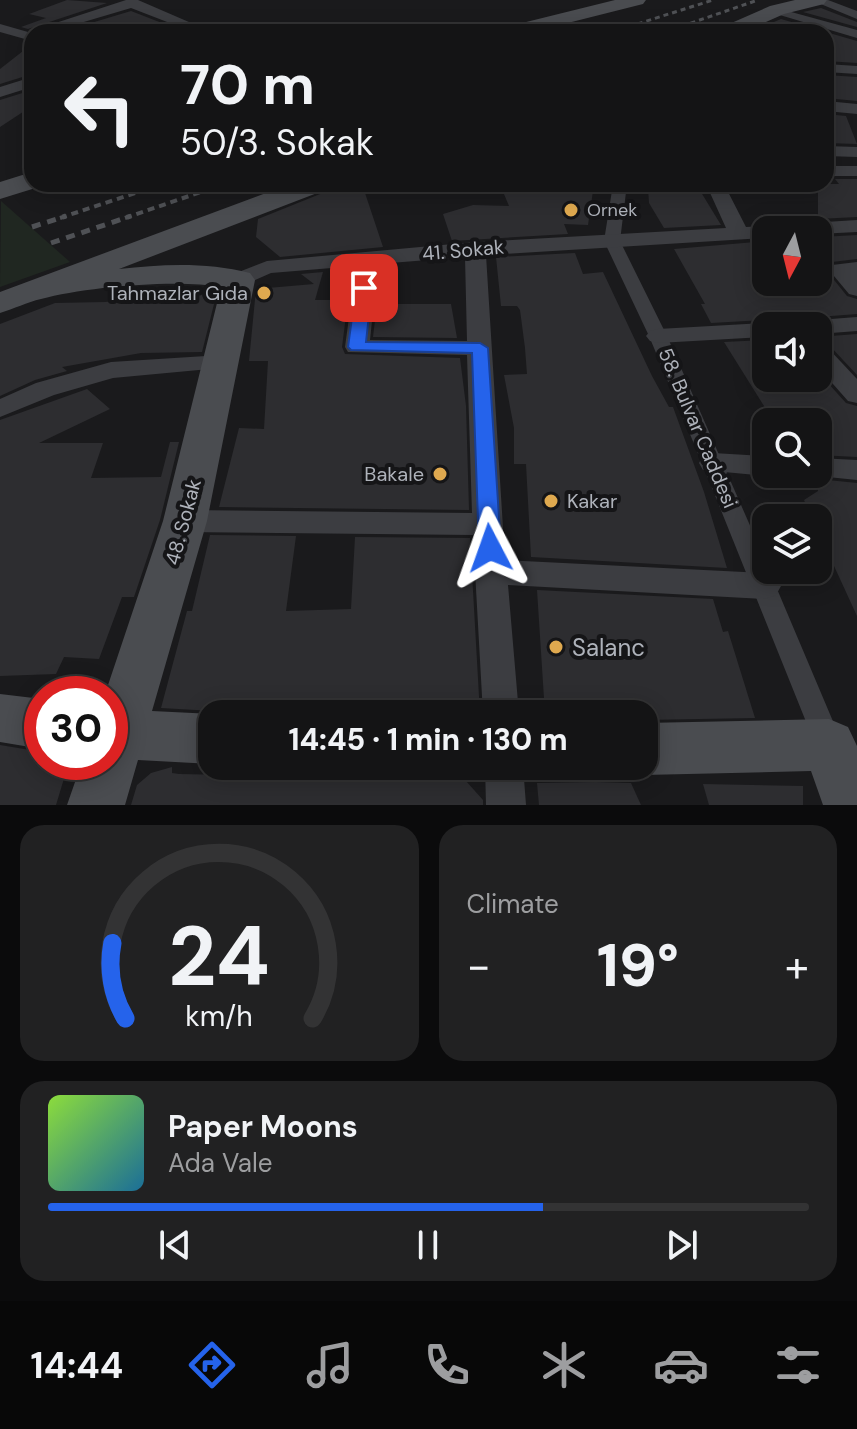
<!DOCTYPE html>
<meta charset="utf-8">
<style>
body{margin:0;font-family:"DM Sans",sans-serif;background:#212122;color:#f1f3f6;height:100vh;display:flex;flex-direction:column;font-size:30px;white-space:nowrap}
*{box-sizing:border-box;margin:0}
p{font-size:26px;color:#9d9ea0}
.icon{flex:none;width:44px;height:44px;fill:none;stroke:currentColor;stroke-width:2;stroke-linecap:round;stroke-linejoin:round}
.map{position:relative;height:805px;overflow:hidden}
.details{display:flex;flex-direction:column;gap:20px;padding:20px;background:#0b0b0c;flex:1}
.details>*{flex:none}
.top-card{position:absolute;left:24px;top:24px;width:810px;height:168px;border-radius:24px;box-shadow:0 4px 20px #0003,0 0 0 2px #333334;background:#141415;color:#f1f3f6;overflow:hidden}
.needle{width:52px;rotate:187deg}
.buttons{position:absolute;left:752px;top:216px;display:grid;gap:16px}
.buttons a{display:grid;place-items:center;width:80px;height:80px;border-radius:16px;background:#141415;box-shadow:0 4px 20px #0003,0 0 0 2px #333334;font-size:40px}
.speed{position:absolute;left:24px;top:676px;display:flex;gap:16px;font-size:40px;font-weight:700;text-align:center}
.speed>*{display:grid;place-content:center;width:104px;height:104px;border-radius:50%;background:#141415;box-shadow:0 4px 20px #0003,0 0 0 2px #333334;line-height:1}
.speed .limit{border:12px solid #d22;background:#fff;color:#111}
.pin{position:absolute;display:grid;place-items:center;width:68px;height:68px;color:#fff;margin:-34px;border-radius:16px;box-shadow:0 4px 12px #0006}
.me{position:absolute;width:88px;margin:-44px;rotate:356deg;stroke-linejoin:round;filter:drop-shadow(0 0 6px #0008)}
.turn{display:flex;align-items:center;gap:28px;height:168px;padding:0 24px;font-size:36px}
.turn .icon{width:104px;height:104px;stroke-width:2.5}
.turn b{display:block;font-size:56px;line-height:68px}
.big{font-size:60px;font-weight:800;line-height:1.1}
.details .widget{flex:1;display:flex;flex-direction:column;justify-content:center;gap:12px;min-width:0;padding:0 28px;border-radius:24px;background:#212122}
.details .dial{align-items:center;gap:0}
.dial svg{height:208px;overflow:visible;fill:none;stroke:#333334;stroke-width:7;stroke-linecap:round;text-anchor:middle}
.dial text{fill:#f1f3f6;stroke:none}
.song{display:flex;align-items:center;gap:24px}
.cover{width:96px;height:96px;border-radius:12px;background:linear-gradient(135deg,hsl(90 70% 55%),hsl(200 70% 35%))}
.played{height:8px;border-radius:4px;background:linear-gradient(90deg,#2563eb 65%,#333334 65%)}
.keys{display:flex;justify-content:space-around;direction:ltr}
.heat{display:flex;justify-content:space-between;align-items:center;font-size:44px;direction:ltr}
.details .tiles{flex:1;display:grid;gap:20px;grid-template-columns:1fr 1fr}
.widget:last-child{grid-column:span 2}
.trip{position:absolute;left:198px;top:700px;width:460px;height:80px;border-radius:24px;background:#141415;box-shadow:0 4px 20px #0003,0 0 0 2px #333334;font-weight:800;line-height:80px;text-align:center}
.tabs{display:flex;height:128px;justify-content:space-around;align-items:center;background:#080808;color:#9d9ea0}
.tabs .icon{width:56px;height:56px}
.tabs .selected{color:#2563eb}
.tabs b{font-size:36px;color:#f1f3f6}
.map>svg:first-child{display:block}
</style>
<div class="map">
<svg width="857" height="805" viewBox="0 0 857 805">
<rect width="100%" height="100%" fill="#1a1a1c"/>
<path fill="#202721" d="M1 201 70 262 0 287Z"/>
<path fill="#2d2d30" d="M67 0 107 3 28 29 21 27 46 18 29 14Z
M821 8 857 22V27L803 12Z
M131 11 185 32H61Z
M781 19 857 41V63L826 61V32H750Z
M32 44V74L0 84V69Z
M826 75 857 77V101L826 98Z
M32 90V106L0 127V100Z
M826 114 846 116 857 144 826 143Z
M835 179H857V217L818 219V184H839Z
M345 184H362L383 247 280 257 256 237 258 219Z
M518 184H594L588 225 564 224 568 234 452 241 443 214 473 205 509 206 501 187Z
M652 184H696L721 225 664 228 649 203 648 188H653Z
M857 235V259L832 262 826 270 847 296 857 299V314L818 317 805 324 778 325 766 320 711 323 701 304H705L674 249 766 241V283L818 282V251H832L821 237Z
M575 253 583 274 603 272 652 376 669 407H673L704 492 727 568 531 557 526 464H514V428L504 375 527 374 525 348 520 310 517 306H501L496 257Z
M323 272 315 300H348L342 347 345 354 460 358 466 406 469 510 219 507 239 428 264 429 268 361H249L256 289 314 284 301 274Z
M217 292 202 352 141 353 62 367 67 371 35 380 0 396V324L55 303 105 302Z
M377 304H451L457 338 373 337Z
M857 334V375L829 345 818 342V337Z
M766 340V378H818V372L846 403 857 406V457L818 455V422H774L724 342Z
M87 389 110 409 39 443H103L91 478 161 477 170 442H179L160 520 134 597H122L99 659 64 657 56 674 0 676V420Z
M818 479 857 483V616L818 531V518H812L804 500 818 491Z
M210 535 296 536 286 611 351 609 355 537 470 538 480 714H216L213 711 161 708 187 611H192Z
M537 590 713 599 723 632 728 631 755 718 644 720V714H545Z
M0 745 42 752V762H69L56 805H0Z
M172 767V773L179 774 228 775 229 770 318 777 466 781 483 800V805H131L137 785 151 773Z
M595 782 631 783 641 805H539L537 783Z
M703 784 803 786V805H709Z"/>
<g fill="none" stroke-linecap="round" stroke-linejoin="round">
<path fill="#3c3d41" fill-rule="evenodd" d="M613 184H627L620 241 667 336 766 562V570H769L843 745 839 754 829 758 819 754 702 463 649 336 604 241Z"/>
<path fill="#3c3d41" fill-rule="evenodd" d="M126 0H138L212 32H193L131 8 50 32H32V41L0 32V24L28 32Z
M811 0H828L857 11V19Z
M773 7 857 30V38L773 13Z
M826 64 857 66V74L826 72Z
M32 77V87L0 97V87Z
M826 101 857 104V114L826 111Z
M826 146 857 147V157L826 156Z
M826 166H857V176H826Z
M706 184H724L746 227 766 226 775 230H766V238L486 255 505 560 765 573 776 577 781 586 776 595 765 599 508 585 519 714H483L473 535 185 532 174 529 170 521 174 513 185 510 472 513 467 355 348 352 345 347 356 266 271 273 239 287 228 280 231 275 267 261 475 242 726 228ZM465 257 467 341 370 340 378 264Z
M857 220V232L818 234V230H783L793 224Z
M857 262V296L849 294 829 270 832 265Z
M857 317V331L818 334V326H807L818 320Z
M766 323 775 326H766V337L658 343 650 341 646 336 650 331 658 329Z
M818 345 827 347 857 379V403L848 401 818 367Z
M222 355 231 357 234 362 231 367 113 378 54 395 0 417V399L36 383 111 362Z
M713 453 766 456V474H772L766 476 703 470 699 463 703 456Z
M818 458 857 460V480L808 475 818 474Z
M485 766H523L526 805H486Z"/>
<path fill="#4a4c50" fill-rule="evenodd" d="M615 0H646L643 4 532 32H499L502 28Z
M795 0H827L824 4 784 14 743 32H717L720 28 770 6Z
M32 172V184L42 186 0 199V182Z
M290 184H329L325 190 119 269C163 264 207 262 250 273L255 280 207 521 152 711 213 714 212 764 138 760 125 805H67L82 762H110V694H105L163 521 221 287C176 279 86 287 41 299 27 302 14 309 0 313V292Z
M0 694 42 699V749L0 742Z
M829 719 848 727 857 746V805H823L811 771 644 775 624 766H644V723Z"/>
<path stroke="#4f5155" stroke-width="3" stroke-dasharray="5 4" stroke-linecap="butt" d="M612 32 713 0
M665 32 758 0"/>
<path stroke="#4f5155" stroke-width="4" stroke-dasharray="7 5" stroke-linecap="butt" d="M60 218 162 184
M125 218 224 184"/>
<path stroke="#4f5155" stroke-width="5" stroke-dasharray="9 7" stroke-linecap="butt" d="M32 227 66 216
M51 243 131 216"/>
</g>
<path fill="#2563eb" stroke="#184099" stroke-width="2" d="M364 284 372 288 366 342 480 343 488 348 501 548 497 553 490 556 482 553 479 548 472 353 351 350 348 347 356 288Z"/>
<g fill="#dfa94f" stroke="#151517" stroke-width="3">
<circle cx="571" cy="210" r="8"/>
<circle cx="264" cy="293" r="8"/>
<circle cx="440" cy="474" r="8"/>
<circle cx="551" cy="501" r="8"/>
<circle cx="556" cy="647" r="8"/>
</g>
<g text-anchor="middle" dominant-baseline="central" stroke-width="8" stroke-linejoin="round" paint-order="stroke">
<g font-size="18" fill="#aeb2ba" stroke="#151517" text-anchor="start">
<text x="587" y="210">Ornek</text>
</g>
<g font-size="20" fill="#aeb2ba" stroke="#151517">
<text transform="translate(463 250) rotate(-5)">41. Sokak</text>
<text transform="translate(698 428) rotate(67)">58. Bulvar Caddesi</text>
<text transform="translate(183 522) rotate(-75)">48. Sokak</text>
</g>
<g font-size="20" fill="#aeb2ba" stroke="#151517" text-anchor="end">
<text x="248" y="293">Tahmazlar Gıda</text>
<text x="424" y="474">Bakale</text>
<text x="567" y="501" text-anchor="start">Kakar</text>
</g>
<g font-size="24" fill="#aeb2ba" stroke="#151517" text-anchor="start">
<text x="572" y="647">Salanc</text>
</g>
</g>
</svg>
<div class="buttons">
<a><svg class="needle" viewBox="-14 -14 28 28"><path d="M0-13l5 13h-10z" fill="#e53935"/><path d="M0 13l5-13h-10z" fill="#9d9ea0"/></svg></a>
<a><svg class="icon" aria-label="sound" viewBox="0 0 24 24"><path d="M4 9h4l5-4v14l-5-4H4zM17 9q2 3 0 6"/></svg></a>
<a><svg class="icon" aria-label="search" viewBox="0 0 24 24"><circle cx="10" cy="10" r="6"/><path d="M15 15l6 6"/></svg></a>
<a><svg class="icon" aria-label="layers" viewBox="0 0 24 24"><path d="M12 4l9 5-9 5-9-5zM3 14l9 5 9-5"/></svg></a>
</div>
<div class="speed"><div class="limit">30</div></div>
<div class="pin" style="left:364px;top:288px;background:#d93025"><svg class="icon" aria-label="arrive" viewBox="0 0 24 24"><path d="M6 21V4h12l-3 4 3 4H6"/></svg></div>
<svg class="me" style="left:490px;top:548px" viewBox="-20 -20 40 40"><path d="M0-17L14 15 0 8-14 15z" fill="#2563eb" stroke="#fff" stroke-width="4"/></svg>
<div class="trip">14:45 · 1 min · 130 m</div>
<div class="top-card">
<div class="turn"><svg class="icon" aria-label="left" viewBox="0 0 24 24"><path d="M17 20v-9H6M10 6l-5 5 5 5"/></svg><div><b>70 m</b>50/3. Sokak</div></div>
</div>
</div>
<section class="details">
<div class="tiles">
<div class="widget dial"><svg viewBox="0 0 100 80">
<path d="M14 69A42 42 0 1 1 86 69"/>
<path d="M14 69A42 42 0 0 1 9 40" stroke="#2563eb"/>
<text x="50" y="56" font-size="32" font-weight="700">24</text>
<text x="50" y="72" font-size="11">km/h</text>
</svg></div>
<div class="widget"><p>Climate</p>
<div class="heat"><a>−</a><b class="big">19°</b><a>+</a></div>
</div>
<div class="widget">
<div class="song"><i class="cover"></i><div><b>Paper Moons</b><p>Ada Vale</p></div></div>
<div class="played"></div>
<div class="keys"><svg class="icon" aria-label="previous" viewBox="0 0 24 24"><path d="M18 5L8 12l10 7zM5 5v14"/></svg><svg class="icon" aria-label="pause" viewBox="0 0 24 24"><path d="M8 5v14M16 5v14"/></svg><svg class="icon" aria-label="next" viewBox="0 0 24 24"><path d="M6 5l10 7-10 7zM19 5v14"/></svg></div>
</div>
</div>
</section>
<nav class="tabs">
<b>14:44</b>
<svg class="icon selected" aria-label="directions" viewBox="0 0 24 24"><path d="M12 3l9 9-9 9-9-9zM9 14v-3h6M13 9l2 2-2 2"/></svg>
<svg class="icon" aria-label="music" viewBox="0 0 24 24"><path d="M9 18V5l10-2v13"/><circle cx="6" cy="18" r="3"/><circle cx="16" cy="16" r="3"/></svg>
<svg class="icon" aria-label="phone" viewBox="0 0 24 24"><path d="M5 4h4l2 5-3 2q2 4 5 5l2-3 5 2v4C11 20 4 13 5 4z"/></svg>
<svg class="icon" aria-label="climate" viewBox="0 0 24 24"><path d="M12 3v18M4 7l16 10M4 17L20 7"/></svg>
<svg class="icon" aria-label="car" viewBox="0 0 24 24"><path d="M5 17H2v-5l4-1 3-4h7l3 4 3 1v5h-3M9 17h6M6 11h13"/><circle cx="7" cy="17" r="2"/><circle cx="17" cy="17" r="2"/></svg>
<svg class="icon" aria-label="filters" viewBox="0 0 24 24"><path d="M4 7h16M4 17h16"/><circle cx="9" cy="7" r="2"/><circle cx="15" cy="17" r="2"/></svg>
</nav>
